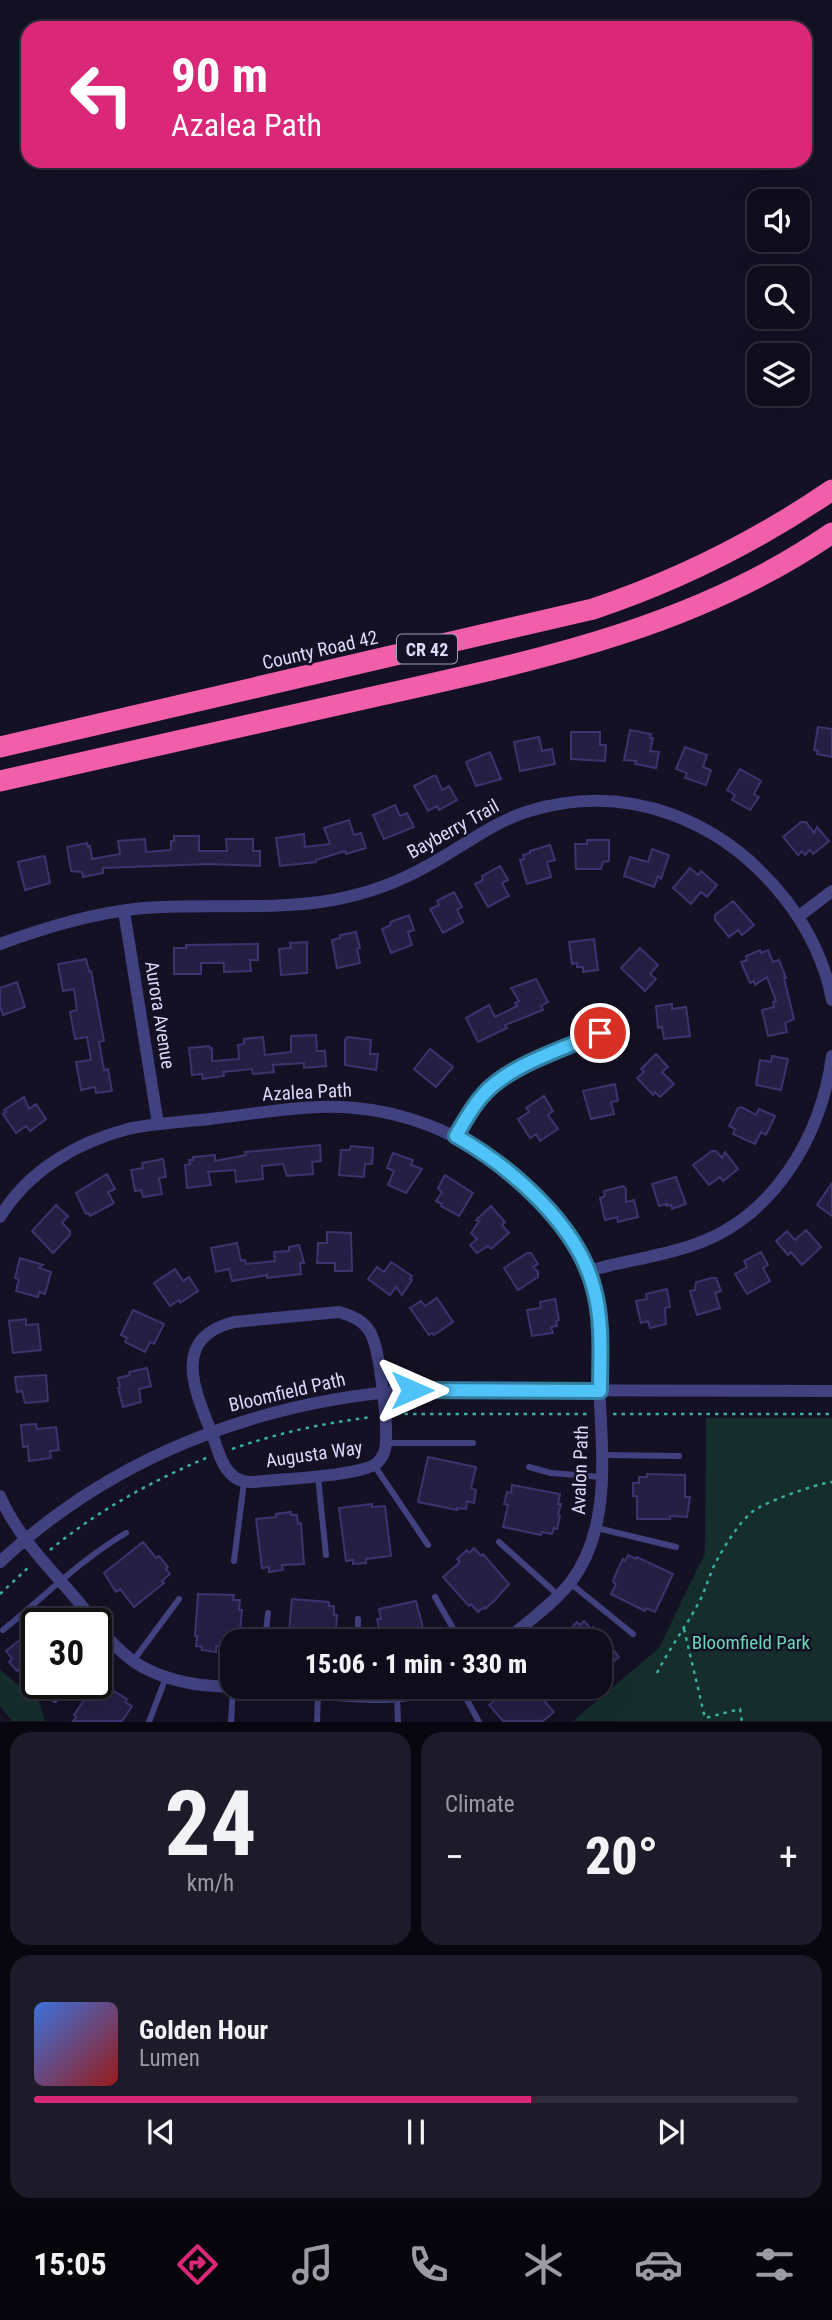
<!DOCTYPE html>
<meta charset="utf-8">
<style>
body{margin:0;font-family:"Roboto Condensed",sans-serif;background:#1d1b29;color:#f1f3f6;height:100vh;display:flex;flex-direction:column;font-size:26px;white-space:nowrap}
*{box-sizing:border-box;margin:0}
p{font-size:23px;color:#9b9ca3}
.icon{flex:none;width:38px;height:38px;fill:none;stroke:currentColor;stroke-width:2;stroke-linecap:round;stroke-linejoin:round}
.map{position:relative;height:1722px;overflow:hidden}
.sheet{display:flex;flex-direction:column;gap:10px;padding:10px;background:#08070f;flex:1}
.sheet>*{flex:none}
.banner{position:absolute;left:21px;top:21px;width:791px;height:147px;border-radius:21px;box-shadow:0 7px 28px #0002,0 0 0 2px #2f2d3b;background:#db2777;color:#fff;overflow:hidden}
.tools{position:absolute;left:747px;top:189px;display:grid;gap:14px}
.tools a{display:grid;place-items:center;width:63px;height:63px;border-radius:14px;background:#0f0d1c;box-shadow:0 7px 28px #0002,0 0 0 2px #2f2d3b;font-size:35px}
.speed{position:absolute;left:21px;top:1608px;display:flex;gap:14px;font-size:35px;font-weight:700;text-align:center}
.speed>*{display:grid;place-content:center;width:91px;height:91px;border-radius:50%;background:#0f0d1c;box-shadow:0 7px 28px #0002,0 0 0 2px #2f2d3b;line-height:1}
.speed .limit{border:4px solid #111;border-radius:10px;background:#fff;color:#111}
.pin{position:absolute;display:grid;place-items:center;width:60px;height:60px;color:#fff;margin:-30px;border:4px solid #fff;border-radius:50%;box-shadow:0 2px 7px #0007}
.me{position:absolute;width:77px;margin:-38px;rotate:90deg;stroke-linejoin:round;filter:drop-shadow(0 0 5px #0008)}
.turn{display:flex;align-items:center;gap:24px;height:147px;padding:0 35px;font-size:32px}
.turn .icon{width:91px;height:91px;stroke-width:2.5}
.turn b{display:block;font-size:49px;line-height:60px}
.big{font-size:52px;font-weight:800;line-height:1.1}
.sheet .tile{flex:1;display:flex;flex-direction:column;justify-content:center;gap:10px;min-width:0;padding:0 24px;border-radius:21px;background:#1d1b29}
.sheet .dial{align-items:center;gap:0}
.dial b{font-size:91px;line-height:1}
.song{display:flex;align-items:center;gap:21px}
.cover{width:84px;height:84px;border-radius:10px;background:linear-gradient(135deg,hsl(220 70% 55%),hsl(0 70% 35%))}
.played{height:7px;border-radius:4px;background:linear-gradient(90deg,#db2777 65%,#2f2d3b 65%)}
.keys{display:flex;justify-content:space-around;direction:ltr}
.heat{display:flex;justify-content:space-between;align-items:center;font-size:38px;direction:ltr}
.sheet .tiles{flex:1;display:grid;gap:10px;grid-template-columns:1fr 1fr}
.tile:last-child{grid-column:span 2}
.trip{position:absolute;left:220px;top:1629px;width:392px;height:70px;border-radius:21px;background:#0f0d1c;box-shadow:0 7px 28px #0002,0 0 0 2px #2f2d3b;font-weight:800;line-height:70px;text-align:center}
.menu{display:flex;height:112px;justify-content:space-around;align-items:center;background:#06050b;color:#9b9ca3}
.menu .icon{width:49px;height:49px}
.menu .on{color:#db2777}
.menu b{font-size:32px;color:#f1f3f6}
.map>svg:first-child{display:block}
</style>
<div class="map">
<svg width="832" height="1722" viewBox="0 0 832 1722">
<rect width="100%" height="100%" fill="#141125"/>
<path fill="#152e2c" d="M706 1418H832V1721H573L659 1648 705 1553Z
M0 1670 39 1702 45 1721H12L0 1706Z"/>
<path fill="#251f44" stroke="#3d336e" stroke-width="2" d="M818 727 832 729V757L817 754 818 751 814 750Z
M630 730 651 734 650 738H653L650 751 659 752 656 768 635 764 636 761 624 760Z
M571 732H600V745H606L605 761 571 759Z
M539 737 542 751 552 749 555 764 520 771 514 742Z
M685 747 707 755 703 767 711 770 706 785 685 778 687 773 676 769Z
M490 752 501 779 476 786 466 762Z
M740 769 761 781 754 794 759 797 750 810 732 800 735 795 727 790Z
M433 776H436L442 790 449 786 457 800 439 810 437 806 428 811 414 786Z
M395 805 400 816 407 813 414 827 384 839 373 815Z
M349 820 354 835 361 833 366 848 346 854 345 851 316 860V862L280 866 276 838 304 834 305 847 330 844 324 828Z
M801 822H806L814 833 817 827 829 841 813 854 810 850 805 855 802 851 798 855 783 837Z
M174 836H199V851H227L226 839H253V851H260V866L209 864 103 868V873L83 877 82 872 71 871 67 847 87 843 88 847 90 846 92 859 120 854 118 841 145 839 146 852 171 850V841H174Z
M587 840H609V861L603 862 601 869H576L575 844H587Z
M550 845 555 860 547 862 551 877 527 884 520 860 524 859 523 855 530 853V851Z
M652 849 669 855 661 879 658 876 654 887 624 876 630 857 648 862Z
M43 856 45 857 50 883 25 890 18 862Z
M500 866 508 880 502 883 509 896 488 907 475 884 483 880 482 876Z
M690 868 698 875 701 871 717 885 707 897 701 892 691 904 673 888Z
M454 892 462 907 457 910 463 922 443 933 430 909 439 905 437 901Z
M733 901 754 925 742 935 738 930 729 937 715 920V915Z
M409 915 414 930 408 932 412 945 391 953 382 929 391 925 390 922Z
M356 932 360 948 357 949 360 963 337 968 332 940 340 938V935Z
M594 939 598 970 583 972V967H577V963L572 964 569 942Z
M307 942V973L281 975 279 949 291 948 290 943Z
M258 944V960H250L251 971 224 972V963H201V974H174V948H186V945Z
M640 948 658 965 650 974 656 979 645 991 621 968Z
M760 950 761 953 768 950 773 962 779 960 786 978H784L794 1019 785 1023 787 1032 768 1036 762 1010 774 1007 773 1002 776 1001 767 977 755 985 754 981 750 983 741 962 747 960 746 956Z
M86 959 89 971H91L104 1041 99 1042 104 1070 108 1069 112 1091 96 1093 95 1087 81 1090 76 1062 91 1060 87 1037 75 1039 70 1012 77 1010 74 989 63 991 58 964Z
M536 979 548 1002 541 1006 543 1010 505 1025 507 1028 478 1042 466 1018 489 1005 495 1017 517 1006 515 1003 519 1001 511 988Z
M17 982 25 1007 3 1015 0 1006V988Z
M672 1004V1009L686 1007 690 1036 664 1039 662 1027 658 1028 656 1006Z
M316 1035 317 1051H325L326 1066 304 1068V1063L273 1065 274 1072 253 1074 252 1069 223 1072 224 1076 203 1079 202 1074 192 1075 189 1048 209 1046 210 1049 212 1048V1061L239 1059 238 1045 244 1044V1039L263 1037 265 1055 291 1052V1036Z
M348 1037 371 1040 370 1054H378L376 1070 345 1065V1040Z
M430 1049 453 1067 436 1087 414 1069Z
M656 1054 668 1067 662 1072 674 1084 660 1097 655 1092 653 1095 637 1078 644 1072 641 1069Z
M772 1056 788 1059 781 1090 756 1085 760 1060 771 1062Z
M615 1084 618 1101 611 1102 614 1114 591 1119 583 1091Z
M544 1096 553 1111 548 1115 558 1129 540 1141 536 1134 530 1138 518 1119 529 1112 526 1108Z
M24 1097 29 1109 36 1104 46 1119 30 1131 26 1126 16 1133 3 1114 6 1112 4 1110Z
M741 1107 756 1115 759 1109 775 1116 766 1135 761 1132 755 1144 733 1134 735 1129 729 1126 738 1108Z
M320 1145 321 1161 312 1162 313 1174 287 1176 283 1164 262 1166 263 1179 236 1182 235 1170 208 1172 211 1185 187 1188 185 1165 190 1164 189 1160H193V1157L215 1155V1161L246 1155 245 1152Z
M351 1146 373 1148 372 1164H365L364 1177 339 1175 341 1150H350Z
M712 1151H716L722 1158 725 1152 738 1169 723 1181 720 1177 709 1185 693 1165Z
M393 1153 413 1160 411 1165 422 1169 406 1193 388 1185 394 1171 387 1168Z
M163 1159 166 1177 159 1178 162 1194 143 1197 141 1190 135 1191 131 1170 143 1168 142 1163Z
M107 1174 115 1189 108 1192 114 1203 90 1216 89 1213 86 1214 76 1193Z
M445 1175 473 1193 459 1216 441 1206 442 1204 436 1201 442 1192 438 1188Z
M676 1177 686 1204 672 1209 671 1205 667 1206V1204L659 1206 652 1184Z
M832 1183V1216L817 1205Z
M623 1186 626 1189V1202L634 1200 638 1217 618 1222 617 1217 605 1220 600 1198 605 1196 604 1191Z
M56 1205 68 1216 62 1223 70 1231V1235L53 1253 32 1231Z
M491 1206 505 1222 502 1225 509 1233 491 1249 488 1246 477 1253 470 1245 477 1239 471 1233 479 1221 476 1220Z
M806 1230 821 1247 802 1265 791 1252 788 1255 776 1241 787 1231 795 1240Z
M327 1232 351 1233 352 1271H335V1263H317L318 1243H327Z
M237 1243 241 1261 245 1260 246 1264 275 1261 274 1252 289 1251V1247L299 1245 304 1263H300L301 1274 267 1278V1275L232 1281 229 1269 216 1272 211 1248Z
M761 1252 768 1265 763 1268 770 1281 747 1294 735 1274 747 1267 744 1261Z
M527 1253H531L538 1264 533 1267 538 1272V1277L518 1290 504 1268Z
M20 1258 43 1265 39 1268 51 1272 45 1294 39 1292 38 1297 16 1291 19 1279 15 1278Z
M391 1262 412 1276 410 1279 412 1280 402 1295 396 1287 390 1295 368 1279 377 1267 384 1272Z
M175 1269 183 1281 189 1277 198 1291 180 1303 179 1300 170 1306 154 1283Z
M712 1278H716L721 1291 715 1293 720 1308 697 1315 690 1291 695 1290 696 1282Z
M667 1289 670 1307 665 1308 666 1324 650 1328 648 1321 641 1323 636 1301 647 1299 646 1294Z
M437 1298 453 1322 434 1335 432 1333 429 1335 410 1308 421 1301 425 1306Z
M555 1299 559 1320 556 1321 557 1326 551 1327 553 1333 532 1336 527 1310 541 1308 540 1302Z
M133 1310 164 1324 154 1344 150 1342 145 1352 125 1342 127 1338 121 1335Z
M26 1319V1325L38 1324 41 1350 13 1353 9 1321Z
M147 1368 151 1386 139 1389 141 1402 123 1407 118 1388 120 1387 118 1378 130 1375 129 1372Z
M46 1375 48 1401 25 1403 22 1391 17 1392 15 1377Z
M36 1424 37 1429 56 1427 59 1450 50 1451 51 1458 29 1461 28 1446 23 1447 21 1425Z
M428 1457 476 1467 471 1488 476 1490 474 1503 467 1501 466 1509 457 1508V1510L418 1502Z
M647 1474 685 1475V1497H690L687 1517 670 1516V1519H637V1496H633V1483H639V1477H647Z
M512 1485 560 1494 558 1504H561L558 1515 560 1516 557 1529 554 1528 552 1534 542 1532 541 1535 503 1527 508 1505 504 1504 507 1492 511 1493Z
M372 1504V1507L385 1506 391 1556 366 1559V1563L353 1564V1560L346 1561 339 1508Z
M291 1512V1515H297L298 1524 301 1523 304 1564 282 1565 283 1570 269 1572V1567L262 1568 256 1519 276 1517V1514Z
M143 1542 156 1558 159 1556 168 1567 166 1569 170 1574 162 1581 164 1583 134 1607 120 1589 116 1592 104 1573Z
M474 1548 481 1556 483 1554 509 1584 495 1600 485 1609 484 1607 478 1612 471 1604 469 1606 443 1577 460 1562 457 1559 467 1550 469 1553Z
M628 1555 636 1559 637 1557 673 1574 655 1612 646 1608 645 1611 611 1594 616 1584 613 1582 617 1571 623 1559 625 1561Z
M198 1594 234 1595 233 1600H240L239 1610H242L239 1642H233V1648L216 1646V1652L202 1650V1647L196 1646 197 1636H195Z
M292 1599 329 1602V1606H334V1615H337L335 1642H288Z
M416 1601 426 1639 422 1642H382L377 1619H381L379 1609Z
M584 1621 591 1629 593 1627 619 1657 600 1673V1642H558L577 1622 580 1625Z
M37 1626V1688L20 1668 17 1671 9 1662 12 1659 6 1651Z
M95 1684 104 1689 105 1686 127 1699 125 1702 132 1706 122 1721H73L76 1717 74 1715Z
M505 1687H532L554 1712 543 1721H503L489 1705 497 1699 494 1696Z"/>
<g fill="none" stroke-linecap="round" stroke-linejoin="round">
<path stroke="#3baea2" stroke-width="2.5" stroke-dasharray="3.5 5" stroke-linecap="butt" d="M396 1414H589
M613 1414H832
M232 1449C278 1433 324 1423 372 1417
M50 1550C97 1511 150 1482 206 1458
M0 1594 31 1565
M684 1629 705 1718 740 1709 742 1722
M657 1673C669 1649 685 1628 698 1604 706 1590 710 1572 717 1560 726 1544 738 1524 752 1512 764 1502 816 1484 832 1482"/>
<path stroke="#414180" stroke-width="6" d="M386 1443H473
M602 1455 679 1456
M374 1465 428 1545
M529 1467 551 1473 601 1477
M318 1477 326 1555
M597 1528 676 1547
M499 1542 558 1595
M234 1561 244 1482
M570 1583 633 1634
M435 1597 461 1642
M358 1619V1642
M3 1630C44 1597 80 1560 126 1533
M514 1633 521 1642
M265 1642 268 1613
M133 1661 179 1599
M96 1662 114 1644
M460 1687 479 1722
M560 1687 565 1693
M397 1697 398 1722
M55 1700 73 1684
M149 1722 166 1677
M231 1722 233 1688
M317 1722 318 1694"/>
<path stroke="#414180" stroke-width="12" d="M124 911 158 1124
M798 917 832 891
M0 944C47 927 93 913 143 908 206 903 270 911 333 900 365 894 399 882 427 866 461 848 491 823 529 811 628 781 724 820 786 900 809 930 825 962 832 1000
M456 1136C464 1122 472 1107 483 1094 509 1065 563 1048 600 1033
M0 1217C28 1171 77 1142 128 1129 155 1123 183 1122 210 1119 246 1115 283 1108 319 1107 402 1104 484 1139 539 1201 562 1225 585 1255 594 1288 604 1325 598 1365 600 1403 603 1463 609 1533 570 1583 552 1605 526 1623 504 1642
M588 1271C623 1261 659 1257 693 1245 774 1218 821 1136 832 1056
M339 1312C352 1316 363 1320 370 1332 380 1348 389 1431 385 1449 384 1455 381 1459 377 1463 362 1476 279 1479 255 1482 245 1482 237 1481 230 1473 220 1463 217 1446 212 1434 195 1391 170 1338 234 1322Z
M0 1496C17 1536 49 1567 77 1600 95 1622 112 1647 136 1663 156 1676 179 1682 202 1685 239 1688 275 1691 312 1693 355 1696 400 1703 442 1687
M0 1562C113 1456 259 1401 412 1390L832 1391"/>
<path stroke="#f15faa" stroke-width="21" d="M0 747 593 609C680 580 757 541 832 490
M0 781C125 752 251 724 377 696 537 660 694 628 832 533"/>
</g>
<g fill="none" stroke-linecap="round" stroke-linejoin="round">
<defs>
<path id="route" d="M412 1390 600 1391C600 1357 603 1322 594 1289 578 1225 511 1167 456 1136 464 1122 472 1107 483 1095 509 1065 563 1049 600 1033"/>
</defs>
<use href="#route" stroke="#337fa1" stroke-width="18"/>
<use href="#route" stroke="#4fc3f7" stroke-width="12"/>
</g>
<g text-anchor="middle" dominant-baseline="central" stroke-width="5" stroke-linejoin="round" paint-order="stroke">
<rect fill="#141125" stroke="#9f9dbc" stroke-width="2" x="397" y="634.5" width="60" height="29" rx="5"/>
<g font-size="18" font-weight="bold" fill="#dbd9fc">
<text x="427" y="649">CR 42</text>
</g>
<g font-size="19" fill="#dbd9fc" stroke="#141125">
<text transform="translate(320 650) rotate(-13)">County Road 42</text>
<text transform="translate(453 829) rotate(-29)">Bayberry Trail</text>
<text transform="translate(160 1015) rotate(81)">Aurora Avenue</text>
<text transform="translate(307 1092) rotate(-3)">Azalea Path</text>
<text transform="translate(287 1392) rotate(-13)">Bloomfield Path</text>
<text transform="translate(314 1454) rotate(-8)">Augusta Way</text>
<text transform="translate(580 1470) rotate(-88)">Avalon Path</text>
</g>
<g font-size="19" fill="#6bd6b7" stroke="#141125">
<text x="751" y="1642">Bloomfield Park</text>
</g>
</g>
</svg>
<div class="tools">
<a><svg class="icon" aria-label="sound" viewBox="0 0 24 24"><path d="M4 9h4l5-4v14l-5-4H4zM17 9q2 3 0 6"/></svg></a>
<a><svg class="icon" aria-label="search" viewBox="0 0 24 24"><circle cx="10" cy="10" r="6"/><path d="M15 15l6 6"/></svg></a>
<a><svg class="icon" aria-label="layers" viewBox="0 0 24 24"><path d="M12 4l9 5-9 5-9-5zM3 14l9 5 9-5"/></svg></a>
</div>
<div class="speed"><div class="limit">30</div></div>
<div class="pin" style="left:600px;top:1033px;background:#d93025"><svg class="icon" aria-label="arrive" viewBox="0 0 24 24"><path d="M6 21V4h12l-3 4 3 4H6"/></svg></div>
<svg class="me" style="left:412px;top:1390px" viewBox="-20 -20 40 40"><path d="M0-17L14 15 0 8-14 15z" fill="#4fc3f7" stroke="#fff" stroke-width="4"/></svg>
<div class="trip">15:06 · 1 min · 330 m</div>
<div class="banner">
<div class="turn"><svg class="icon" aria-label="left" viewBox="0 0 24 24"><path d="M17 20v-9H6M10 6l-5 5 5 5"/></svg><div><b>90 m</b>Azalea Path</div></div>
</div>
</div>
<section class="sheet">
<div class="tiles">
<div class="tile dial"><b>24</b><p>km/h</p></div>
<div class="tile"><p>Climate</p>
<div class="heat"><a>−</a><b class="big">20°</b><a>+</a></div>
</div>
<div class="tile">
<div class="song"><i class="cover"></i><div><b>Golden Hour</b><p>Lumen</p></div></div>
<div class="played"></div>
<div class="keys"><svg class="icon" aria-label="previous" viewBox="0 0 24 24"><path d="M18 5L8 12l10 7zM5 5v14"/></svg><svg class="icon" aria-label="pause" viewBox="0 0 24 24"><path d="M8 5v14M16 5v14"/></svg><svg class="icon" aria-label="next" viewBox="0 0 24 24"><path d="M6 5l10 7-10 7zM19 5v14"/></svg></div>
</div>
</div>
</section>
<nav class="menu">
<b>15:05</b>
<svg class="icon on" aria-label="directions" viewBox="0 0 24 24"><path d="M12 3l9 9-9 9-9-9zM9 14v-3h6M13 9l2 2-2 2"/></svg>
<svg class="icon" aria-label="music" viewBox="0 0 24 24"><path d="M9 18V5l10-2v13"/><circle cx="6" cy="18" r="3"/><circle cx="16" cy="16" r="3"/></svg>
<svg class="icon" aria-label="phone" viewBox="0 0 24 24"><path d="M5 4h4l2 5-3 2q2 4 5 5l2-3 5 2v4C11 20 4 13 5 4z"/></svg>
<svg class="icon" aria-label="climate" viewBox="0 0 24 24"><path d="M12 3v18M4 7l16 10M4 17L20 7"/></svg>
<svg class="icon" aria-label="car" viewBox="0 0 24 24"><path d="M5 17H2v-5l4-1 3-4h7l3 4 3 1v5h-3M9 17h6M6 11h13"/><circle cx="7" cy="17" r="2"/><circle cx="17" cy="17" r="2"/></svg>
<svg class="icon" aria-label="filters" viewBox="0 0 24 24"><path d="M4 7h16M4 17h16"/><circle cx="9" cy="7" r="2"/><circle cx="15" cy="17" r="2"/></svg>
</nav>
